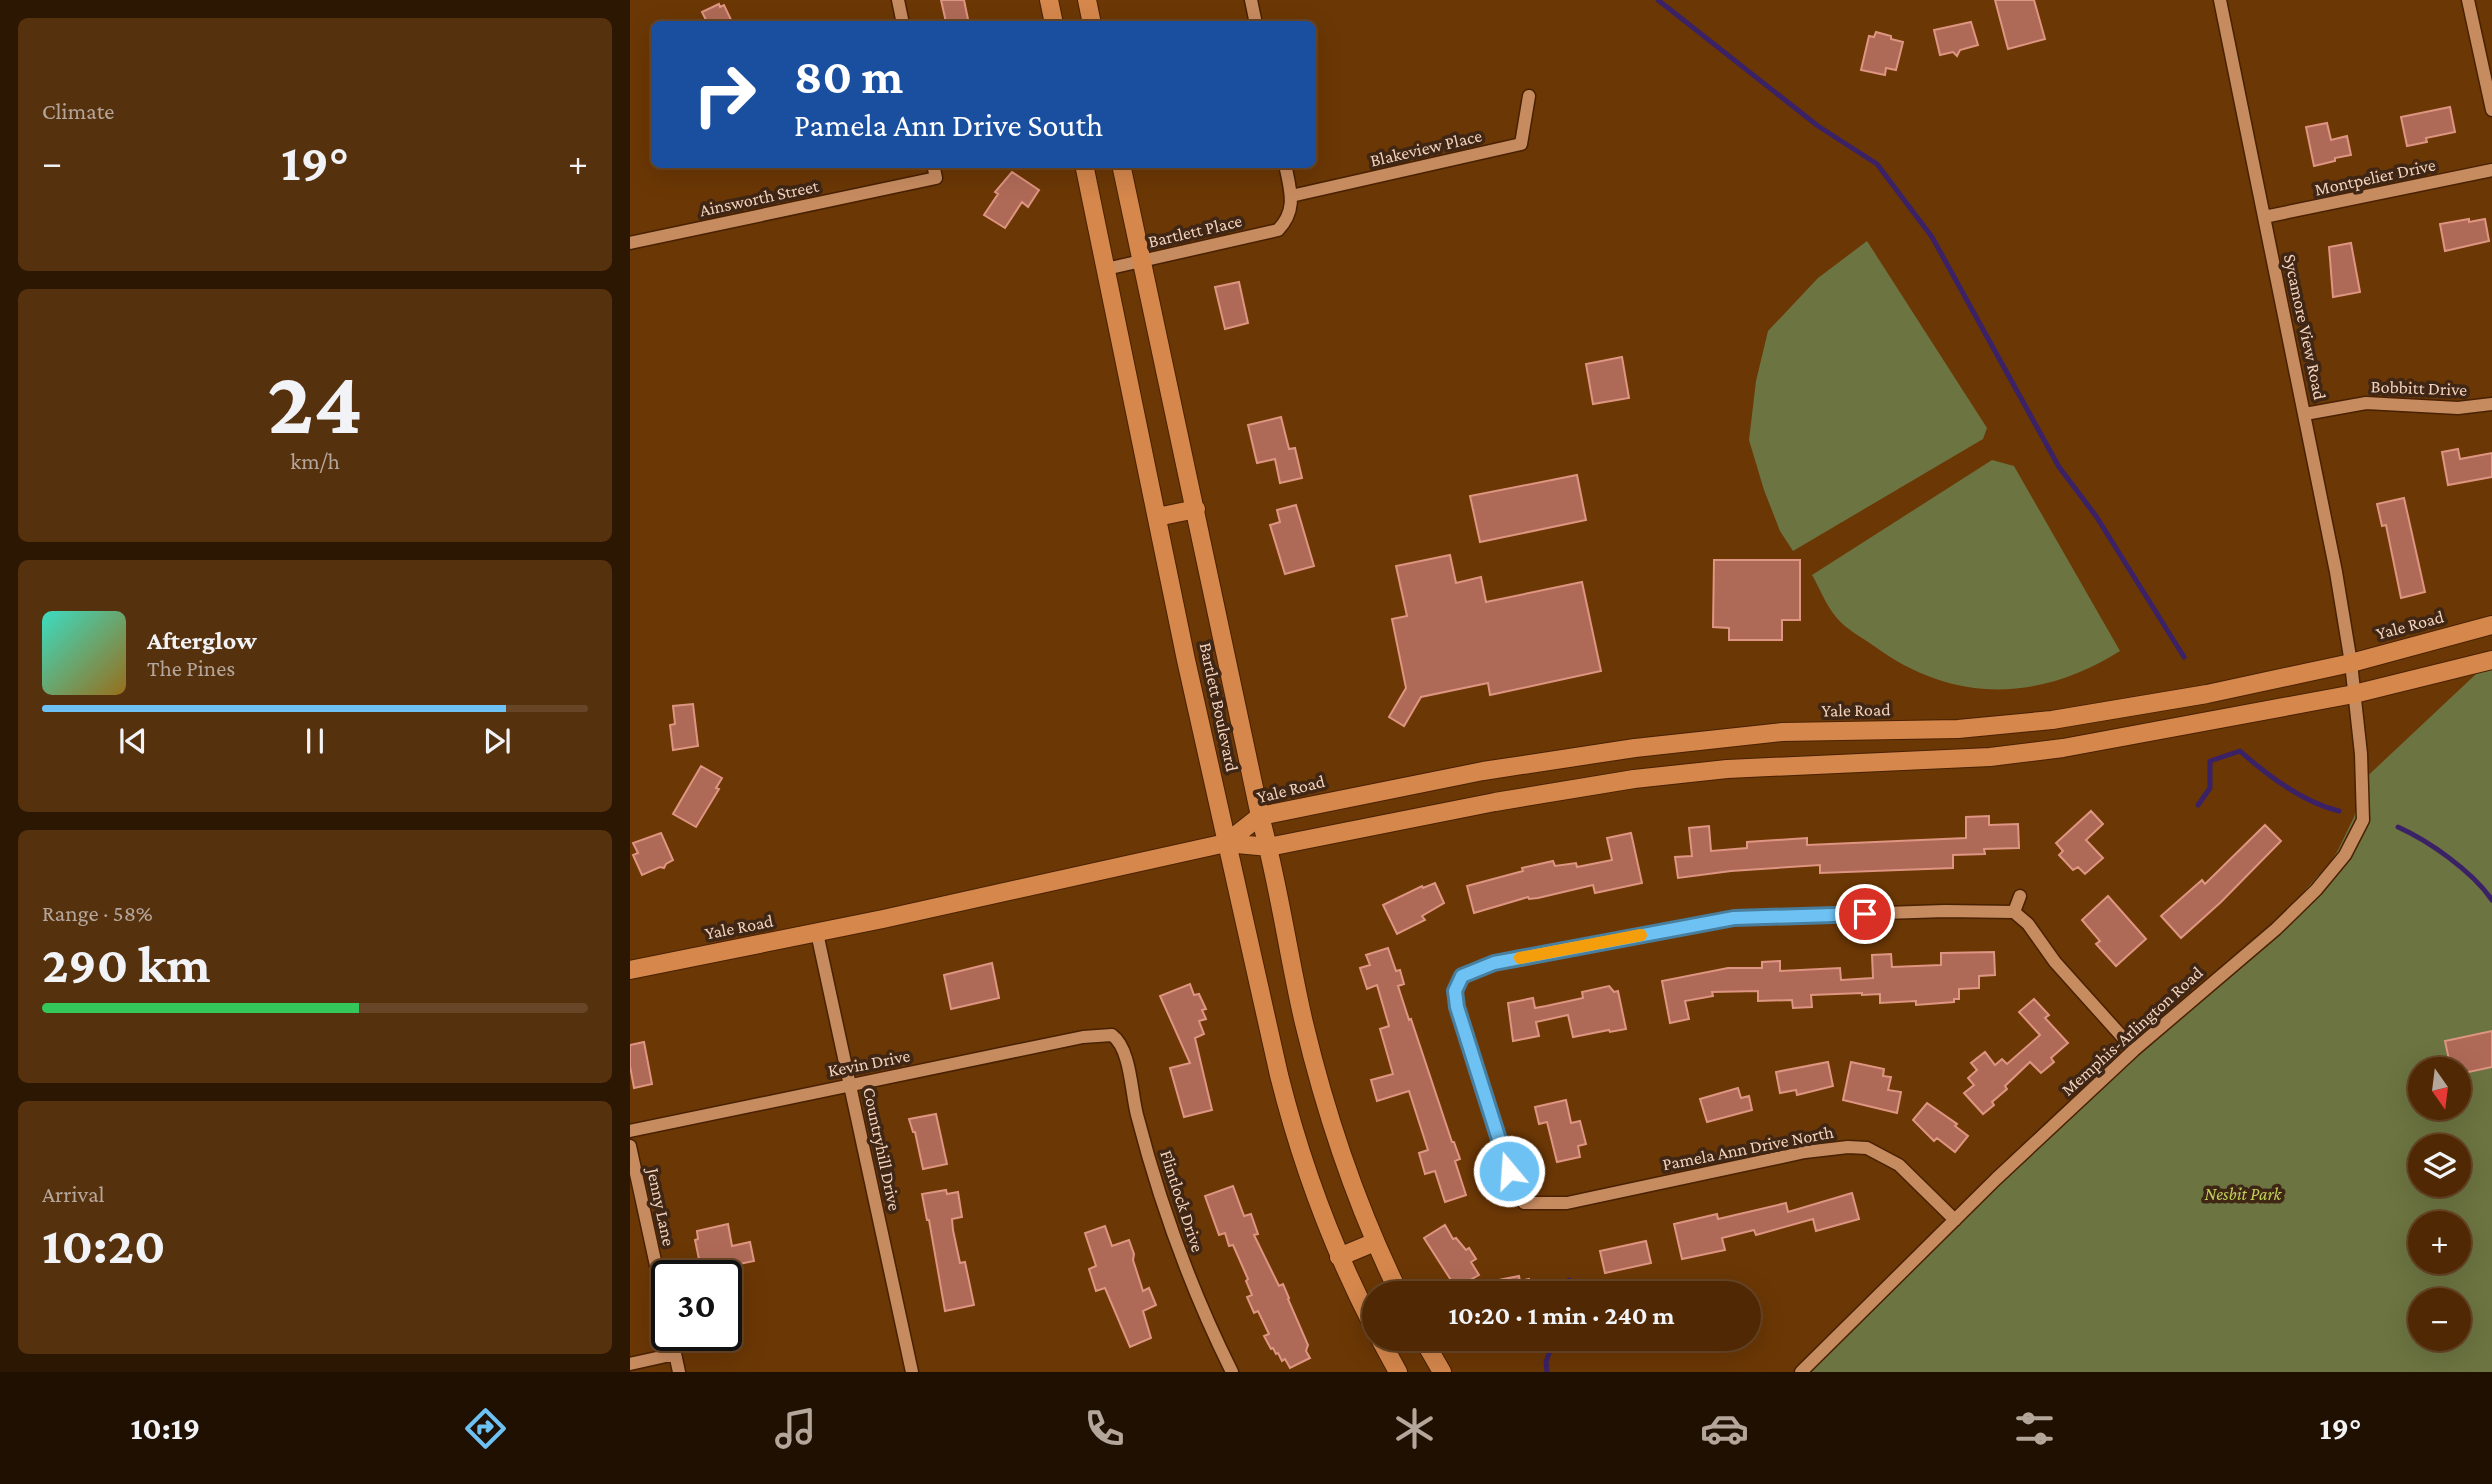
<!DOCTYPE html>
<meta charset="utf-8">
<style>
body{margin:0;font-family:"Crimson Pro",serif;background:#56310e;color:#f1f3f6;height:100vh;display:flex;flex-direction:column;font-size:26px;white-space:nowrap}
*{box-sizing:border-box;margin:0}
p{font-size:23px;color:#b4a69a}
.icon{flex:none;width:38px;height:38px;fill:none;stroke:currentColor;stroke-width:2;stroke-linecap:round;stroke-linejoin:round}
.map{position:relative;flex:1;overflow:hidden}
.side{display:flex;flex-direction:column;gap:18px;padding:18px;background:#2c1702;width:630px}
.side>*{flex:none}
.guide{position:absolute;left:21px;top:21px;width:665px;height:147px;border-radius:10px;box-shadow:0 7px 28px #0002,0 0 0 2px #674526;background:#1a4fa0;color:#fff;overflow:hidden}
.needle{width:46px;rotate:166deg}
.buttons{position:absolute;left:1778px;top:1057px;display:grid;gap:14px}
.buttons a{display:grid;place-items:center;width:63px;height:63px;border-radius:50%;background:#502904;box-shadow:0 7px 28px #0002,0 0 0 2px #674526;font-size:35px}
.speed{position:absolute;left:21px;top:1260px;display:flex;gap:14px;font-size:35px;font-weight:700;text-align:center}
.speed>*{display:grid;place-content:center;width:91px;height:91px;border-radius:50%;background:#502904;box-shadow:0 7px 28px #0002,0 0 0 2px #674526;line-height:1}
.speed .limit{border:4px solid #111;border-radius:10px;background:#fff;color:#111}
.pin{position:absolute;display:grid;place-items:center;width:60px;height:60px;color:#fff;margin:-30px;border:4px solid #fff;border-radius:50%;box-shadow:0 2px 7px #0007}
.me{position:absolute;width:77px;margin:-38px;rotate:342deg;stroke-linejoin:round;filter:drop-shadow(0 0 5px #0008)}
.turn{display:flex;align-items:center;gap:24px;height:147px;padding:0 28px;font-size:32px}
.turn .icon{width:91px;height:91px;stroke-width:2.5}
.turn b{display:block;font-size:49px;line-height:60px}
.big{font-size:52px;font-weight:700;line-height:1.1}
.side .card{flex:1;display:flex;flex-direction:column;justify-content:center;gap:10px;min-width:0;padding:0 24px;border-radius:10px;background:#56310e}
.side .dial{align-items:center;gap:0}
.dial b{font-size:91px;line-height:1}
.song{display:flex;align-items:center;gap:21px}
.cover{width:84px;height:84px;border-radius:10px;background:linear-gradient(135deg,hsl(170 70% 55%),hsl(40 70% 35%))}
.played{height:7px;border-radius:4px;background:linear-gradient(90deg,#6ec2f3 85%,#674526 85%)}
.keys{display:flex;justify-content:space-around;direction:ltr}
.heat{display:flex;justify-content:space-between;align-items:center;font-size:38px;direction:ltr}
.charge{height:10px;border-radius:5px;background:linear-gradient(90deg,#34c759 58%,#674526 0)}
.trip{position:absolute;left:732px;top:1281px;width:399px;height:70px;border-radius:35px;background:#502904;box-shadow:0 7px 28px #0002,0 0 0 2px #674526;font-weight:700;line-height:70px;text-align:center}
.menu{display:flex;height:112px;justify-content:space-around;align-items:center;background:#201002;color:#b4a69a}
.menu .icon{width:49px;height:49px}
.menu .current{color:#6ec2f3}
.menu b{font-size:32px;color:#f1f3f6}
main{display:flex;flex:1;min-height:0}
.map>svg:first-child{display:block}
</style>
<main>
<section class="side">
<div class="card"><p>Climate</p>
<div class="heat"><a>−</a><b class="big">19°</b><a>+</a></div>
</div>
<div class="card dial"><b>24</b><p>km/h</p></div>
<div class="card">
<div class="song"><i class="cover"></i><div><b>Afterglow</b><p>The Pines</p></div></div>
<div class="played"></div>
<div class="keys"><svg class="icon" aria-label="previous" viewBox="0 0 24 24"><path d="M18 5L8 12l10 7zM5 5v14"/></svg><svg class="icon" aria-label="pause" viewBox="0 0 24 24"><path d="M8 5v14M16 5v14"/></svg><svg class="icon" aria-label="next" viewBox="0 0 24 24"><path d="M6 5l10 7-10 7zM19 5v14"/></svg></div>
</div>
<div class="card"><p>Range · 58%</p><b class="big">290 km</b><div class="charge"></div></div>
<div class="card"><p>Arrival</p><b class="big">10:20</b></div>
</section>
<div class="map">
<svg width="1862" height="1372" viewBox="0 0 1862 1372">
<rect width="100%" height="100%" fill="#6b3705"/>
<path fill="#6c7441" fill-rule="evenodd" d="M1237 241 1357 428 1353 439 1163 551 1150 531 1134 490 1119 440 1126 381 1138 331 1188 278Z
M1362 460 1384 466 1490 651C1409 702 1323 704 1244 646 1233 638 1215 629 1206 617 1196 605 1190 589 1182 575Z
M1862 659V1372H1170L1505 1051 1662 905 1701 861 1708 850 1724 817 1729 797V784ZM1790 1069H1829V1108H1790ZM1790 1146H1829V1185H1790ZM1790 1223H1829V1262H1790ZM1790 1300H1829V1339H1790Z"/>
<g fill="none" stroke-linecap="round" stroke-linejoin="round">
<path stroke="#3b2267" stroke-width="5" d="M1028 0 1188 126 1247 164 1302 237 1429 467 1466 516 1554 657
M1568 805 1580 788V761L1610 751C1638 776 1672 802 1709 811
M1768 827C1799 841 1842 871 1862 900
M935 1293 939 1280
M917 1372 916 1362 924 1339"/>
</g>
<path fill="#af6a57" stroke="#de9581" stroke-width="2" d="M311 0H334L339 24H319L318 21 316 22Z
M1365 0H1404L1415 39 1378 49Z
M89 4 90 7 94 5 103 24H78L72 12Z
M1341 22 1348 45 1330 50 1327 56 1323 52 1310 55 1304 30Z
M1246 32 1261 36V39L1273 42 1266 70 1256 68 1255 75 1231 70 1239 36 1244 37Z
M1820 107 1825 132 1796 138 1797 142 1777 146 1771 117Z
M1697 123 1701 140 1717 136 1721 155 1705 158V161L1684 166 1676 127Z
M382 172 409 190 398 207 392 202 375 228 354 215 368 194 365 192Z
M1839 219V222L1855 219 1859 241 1815 251 1810 224Z
M1721 243 1730 292 1703 297 1699 247Z
M609 282 618 323 595 329 585 287Z
M992 357 999 398 963 404 956 364Z
M651 417 659 449 665 448 672 478 650 483 645 459 627 463 618 425Z
M1828 449 1830 459 1862 453V477L1818 485 1812 452Z
M947 475 956 520 850 542 840 496Z
M1774 498 1795 592 1771 598 1756 525 1752 526 1747 504Z
M666 505 684 566 655 574 640 525 650 522 647 510Z
M820 555 826 583 851 577 856 602 952 582 971 671 860 695 858 683 791 697 774 726 759 717 776 688 762 619 777 616 766 566Z
M1084 560H1170V620H1152V640H1099V628L1083 627Z
M63 704 68 746 43 750 40 725 45 724 43 706Z
M71 766 92 778 86 788 89 789 66 827 43 814Z
M1461 811 1473 824 1456 840 1473 858 1455 874 1448 867 1443 870 1429 855 1433 851 1426 843Z
M1359 816V825L1388 824 1389 848 1354 849 1355 854 1323 855V868L1190 873V865L1101 871 1048 878 1045 857 1062 856 1059 828 1079 826 1081 851 1117 848V842L1177 838V845L1336 838V817Z
M1635 825 1651 841 1591 902 1551 938 1531 916 1572 880 1575 884Z
M31 833 43 860 36 864 34 868 30 867 12 875 3 855 8 853 3 843Z
M1001 833 1012 883 965 893 963 885 908 898 899 899 898 897 844 913 837 886 893 871 892 868 923 861 925 866 946 863 947 867 982 860 977 838Z
M805 883 814 903 792 916 795 920 767 934 753 905 792 886 793 888Z
M1478 896 1516 939 1486 966 1466 944 1470 941 1452 920Z
M758 948 766 971 770 970 774 984 768 986 779 1020 781 1019 822 1142H824L830 1159 825 1161 836 1195 815 1202 805 1171 795 1174 789 1153 798 1150 779 1091 747 1101 741 1080 763 1074 750 1029 759 1026 747 985 737 989 730 968 740 965 736 955Z
M1364 952 1365 975 1349 976V988L1329 989V999H1324V1002L1286 1005V1001L1250 1003V994L1232 995V993L1181 995 1182 1007 1163 1008 1162 1000 1128 1001V991L1082 992 1083 996 1055 1001 1059 1019 1040 1023 1032 981 1098 968H1132V962L1150 961V971L1210 968 1211 980 1243 978 1242 955 1261 954 1262 967 1311 965V953Z
M362 963 369 998 321 1009 314 975Z
M560 984 564 995 569 994 576 1009 572 1010 576 1019 569 1021 574 1034 565 1038 582 1110 554 1117 540 1068 560 1063 530 996Z
M979 986 984 992 988 991 996 1029 980 1032 979 1030 943 1037 938 1015 906 1022 909 1036 883 1041 878 1003 903 998 905 1008 916 1006 953 998 952 992Z
M1404 999 1419 1015 1415 1018 1438 1043 1421 1058 1424 1062 1411 1073 1400 1062 1375 1086 1377 1089 1362 1102 1364 1105 1353 1114 1334 1093 1344 1085 1338 1078 1347 1070 1341 1063 1355 1052 1365 1065 1372 1059 1377 1064 1410 1035 1389 1012Z
M1862 1031V1067L1829 1074V1069H1821L1815 1041Z
M14 1042 22 1084 4 1088 0 1066V1045Z
M1198 1062 1203 1086 1167 1095 1166 1090 1150 1093 1146 1072Z
M1221 1062 1254 1069 1253 1076 1261 1077 1258 1090 1271 1092 1267 1113 1213 1100Z
M1108 1088 1111 1098 1119 1096 1122 1110 1077 1122 1070 1099Z
M936 1100 941 1123 950 1121 956 1144 948 1146 950 1157 927 1162 917 1122 909 1124 905 1107Z
M1297 1103 1327 1124 1325 1126 1338 1136 1325 1152 1307 1138 1304 1141 1283 1120Z
M306 1114 317 1164 293 1169 285 1132H283L279 1119Z
M603 1186 614 1216 621 1214 628 1234 624 1235 649 1286 653 1284 659 1298 658 1299 678 1345 676 1351 680 1358 660 1368 655 1359 652 1361 648 1353 646 1354 643 1348 641 1349 634 1336 639 1334 628 1311 624 1313 617 1297 622 1295 616 1281 618 1279 603 1245 599 1246 595 1233 589 1235 575 1196Z
M316 1190 317 1194 328 1192 332 1217 322 1219 323 1230 330 1263 335 1262 344 1305 315 1311 299 1220H297L292 1194Z
M1222 1193 1229 1219 1186 1231 1183 1219 1126 1235 1124 1230 1092 1238 1095 1250 1052 1259 1044 1224 1087 1214 1088 1219 1156 1203 1158 1212Z
M98 1224 102 1246 120 1242 124 1261 75 1271 74 1263 70 1264 65 1240 68 1239 67 1231Z
M815 1225 823 1239 826 1238 836 1250 839 1248 846 1259 841 1262 849 1275 826 1288 794 1238Z
M475 1226 482 1246 499 1240 504 1254 503 1260 513 1291 519 1288 526 1305 513 1311 521 1338 500 1347 475 1288 466 1291 459 1269 466 1266 455 1233Z
M1016 1241 1021 1263 975 1273 970 1251Z
M889 1276 890 1281 899 1279 902 1293H833V1287Z"/>
<g fill="none" stroke-linecap="round" stroke-linejoin="round">
<defs>
<path id="minor" d="M268 0 273 24
M621 0 626 24
M1838 0 1862 110
M661 196 891 144 899 96
M1634 217 1862 170
M0 243 306 178 303 164
M476 269 648 230C668 209 660 190 655 164
M1675 414 1736 403 1828 408 1862 404
M1384 912 1390 896
M187 933 282 1372
M0 1131 453 1037 482 1035C501 1049 501 1092 507 1115 530 1204 561 1290 602 1372
M0 1146 37 1316
M1325 1220 1269 1165 1237 1148 1218 1147 1175 1152 937 1203H894L879 1171 826 1007C820 976 838 971 864 963L1104 918 1315 911 1384 912 1398 924 1425 962 1504 1050
M41 1335 49 1372
M0 1364 45 1354
M1171 1372 1366 1179 1504 1050 1646 929 1686 890 1715 855 1733 820 1731 754 1721 663 1706 572 1590 0"/>
<path id="major" d="M419 0 424 24
M457 0 462 24
M454 164 556 660 649 1075C671 1163 702 1247 744 1328
M491 164 630 816C649 884 658 955 674 1023 697 1119 726 1205 769 1293
M527 517 566 509
M596 843 630 816 853 771 1005 748 1152 732 1328 729 1422 720 1577 694 1721 663 1862 625
M0 970 253 919 596 843 639 847 865 802 1004 779 1097 769 1360 757 1433 748 1724 694 1862 660
M709 1257 745 1242
M750 1339 768 1372
M793 1339 812 1372"/>
</defs>
<use href="#minor" stroke="#482100" stroke-width="15"/>
<use href="#major" stroke="#482100" stroke-width="20"/>
<use href="#minor" stroke="#c78b60" stroke-width="12"/>
<use href="#major" stroke="#d5874c" stroke-width="18"/>
</g>
<g fill="none" stroke-linecap="round" stroke-linejoin="round">
<defs>
<path id="route" d="M879 1171 827 1007 825 991 832 976 864 963 1104 918 1235 914"/>
</defs>
<use href="#route" stroke="#487e9e" stroke-width="18"/>
<use href="#route" stroke="#6ec2f3" stroke-width="12"/>
<path stroke="#f59e0b" stroke-width="12" d="M890 958 1011 935"/>
</g>
<g text-anchor="middle" dominant-baseline="central" stroke-width="7" stroke-linejoin="round" paint-order="stroke">
<g font-size="18" fill="#f3d3bd" stroke="#3f2615">
<text transform="translate(796 148) rotate(-13)">Blakeview Place</text>
<text transform="translate(1745 177) rotate(-12)">Montpelier Drive</text>
<text transform="translate(129 198) rotate(-12)">Ainsworth Street</text>
<text transform="translate(565 231) rotate(-13)">Bartlett Place</text>
<text transform="translate(1675 327) rotate(78)">Sycamore View Road</text>
<text transform="translate(1789 388) rotate(2)">Bobbitt Drive</text>
<text transform="translate(1780 625) rotate(-15)">Yale Road</text>
<text transform="translate(589 707) rotate(78)">Bartlett Boulevard</text>
<text transform="translate(1226 710) rotate(-1)">Yale Road</text>
<text transform="translate(661 789) rotate(-14)">Yale Road</text>
<text transform="translate(109 927) rotate(-11)">Yale Road</text>
<text transform="translate(1502 1031) rotate(-42)">Memphis-Arlington Road</text>
<text transform="translate(239 1063) rotate(-11)">Kevin Drive</text>
<text transform="translate(1118 1148) rotate(-11)">Pamela Ann Drive North</text>
<text transform="translate(252 1149) rotate(78)">Countryhill Drive</text>
<text transform="translate(552 1201) rotate(72)">Flintlock Drive</text>
<text transform="translate(31 1207) rotate(78)">Jenny Lane</text>
</g>
<g font-size="18" font-style="italic" fill="#c0d158" stroke="#3f2615">
<text x="1613" y="1194">Nesbit Park</text>
</g>
</g>
</svg>
<div class="buttons">
<a><svg class="needle" viewBox="-14 -14 28 28"><path d="M0-13l5 13h-10z" fill="#e53935"/><path d="M0 13l5-13h-10z" fill="#b4a69a"/></svg></a>
<a><svg class="icon" aria-label="layers" viewBox="0 0 24 24"><path d="M12 4l9 5-9 5-9-5zM3 14l9 5 9-5"/></svg></a>
<a>+</a>
<a>−</a>
</div>
<div class="speed"><div class="limit">30</div></div>
<div class="pin" style="left:1235px;top:914px;background:#d93025"><svg class="icon" aria-label="arrive" viewBox="0 0 24 24"><path d="M6 21V4h12l-3 4 3 4H6"/></svg></div>
<svg class="me" style="left:879px;top:1171px" viewBox="-20 -20 40 40"><circle r="17" fill="#6ec2f3" stroke="#fff" stroke-width="3"/><path d="M0-11L8 9 0 5-8 9z" fill="#fff"/></svg>
<div class="trip">10:20 · 1 min · 240 m</div>
<div class="guide">
<div class="turn"><svg class="icon" aria-label="right" viewBox="0 0 24 24"><path d="M7 20v-9h11M14 6l5 5-5 5"/></svg><div><b>80 m</b>Pamela Ann Drive South</div></div>
</div>
</div>
</main>
<nav class="menu">
<b>10:19</b>
<svg class="icon current" aria-label="directions" viewBox="0 0 24 24"><path d="M12 3l9 9-9 9-9-9zM9 14v-3h6M13 9l2 2-2 2"/></svg>
<svg class="icon" aria-label="music" viewBox="0 0 24 24"><path d="M9 18V5l10-2v13"/><circle cx="6" cy="18" r="3"/><circle cx="16" cy="16" r="3"/></svg>
<svg class="icon" aria-label="phone" viewBox="0 0 24 24"><path d="M5 4h4l2 5-3 2q2 4 5 5l2-3 5 2v4C11 20 4 13 5 4z"/></svg>
<svg class="icon" aria-label="climate" viewBox="0 0 24 24"><path d="M12 3v18M4 7l16 10M4 17L20 7"/></svg>
<svg class="icon" aria-label="car" viewBox="0 0 24 24"><path d="M5 17H2v-5l4-1 3-4h7l3 4 3 1v5h-3M9 17h6M6 11h13"/><circle cx="7" cy="17" r="2"/><circle cx="17" cy="17" r="2"/></svg>
<svg class="icon" aria-label="filters" viewBox="0 0 24 24"><path d="M4 7h16M4 17h16"/><circle cx="9" cy="7" r="2"/><circle cx="15" cy="17" r="2"/></svg>
<b>19°</b>
</nav>
